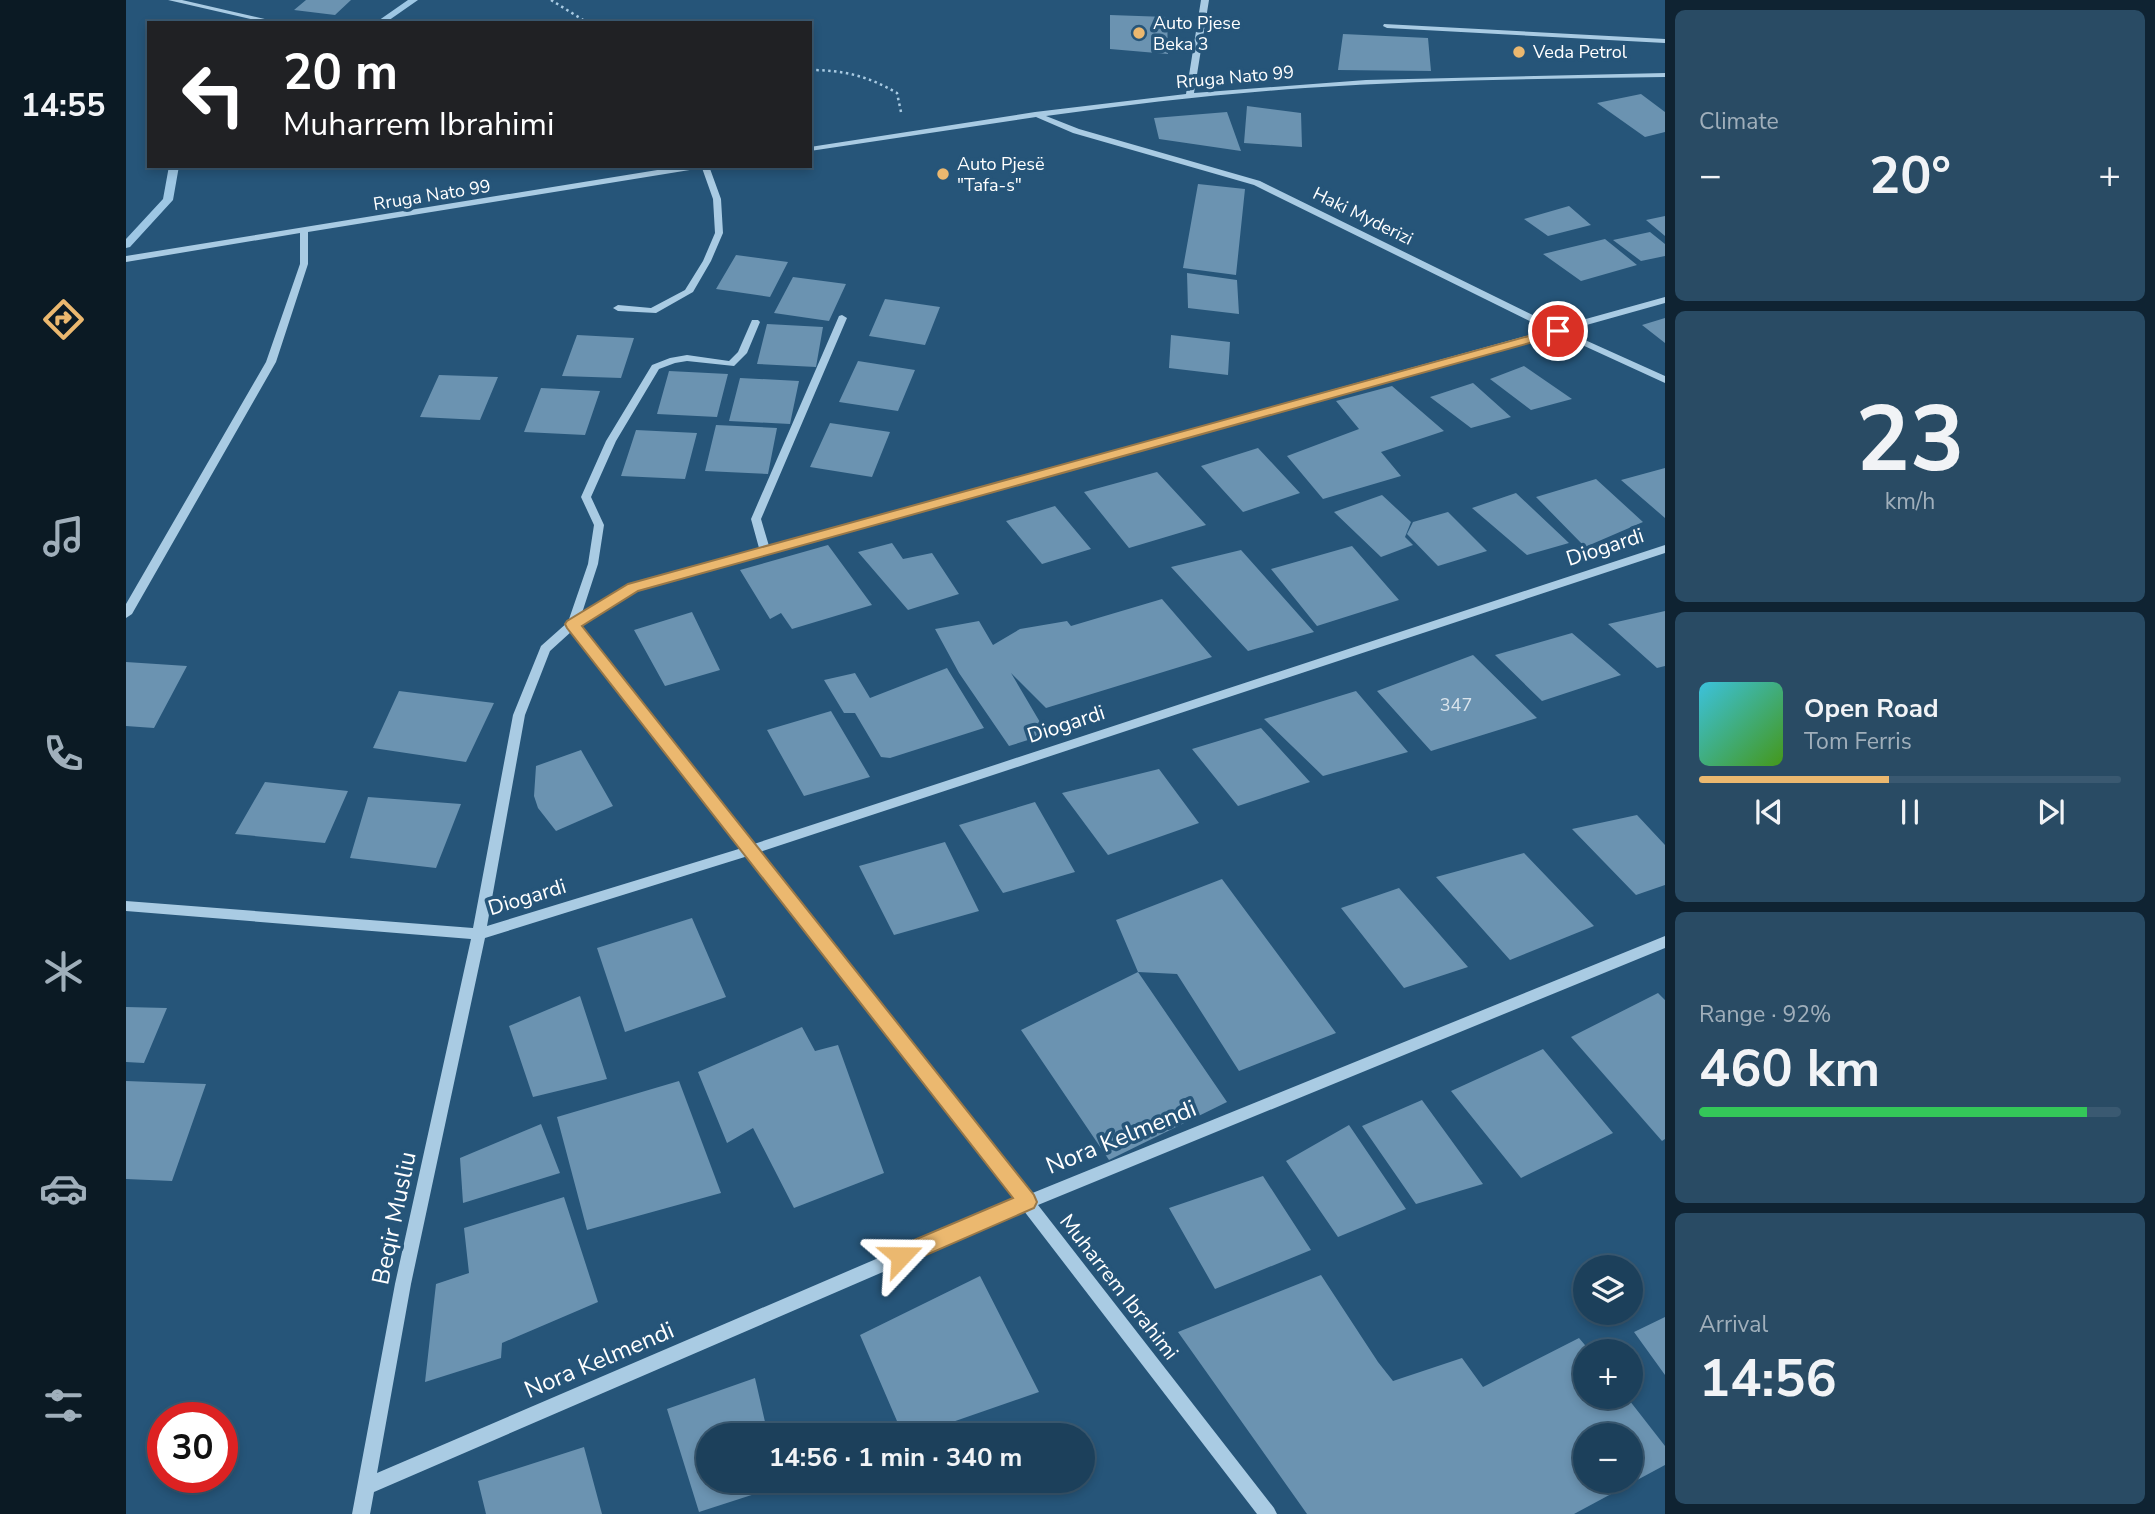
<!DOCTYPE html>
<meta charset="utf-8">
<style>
body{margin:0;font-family:"Nunito Sans",sans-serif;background:#294b64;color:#f1f3f6;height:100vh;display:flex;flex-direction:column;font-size:26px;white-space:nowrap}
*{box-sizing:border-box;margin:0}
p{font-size:23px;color:#a0afbb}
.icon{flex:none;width:38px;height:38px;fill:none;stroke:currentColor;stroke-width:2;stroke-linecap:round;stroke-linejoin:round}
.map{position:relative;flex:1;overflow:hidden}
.panel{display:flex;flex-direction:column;gap:10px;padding:10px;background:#0f2332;width:490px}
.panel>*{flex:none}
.hud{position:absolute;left:21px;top:21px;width:665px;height:147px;border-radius:0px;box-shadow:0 4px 10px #0003,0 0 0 2px #3a5971;background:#202124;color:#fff;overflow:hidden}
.controls{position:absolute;left:1447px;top:1255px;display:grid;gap:14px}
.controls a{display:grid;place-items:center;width:70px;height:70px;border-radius:50%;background:#1c405b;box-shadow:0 4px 10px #0003,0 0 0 2px #3a5971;font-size:35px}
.speed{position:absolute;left:21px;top:1402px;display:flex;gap:14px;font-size:35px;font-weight:700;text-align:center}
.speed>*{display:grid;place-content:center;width:91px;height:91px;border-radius:50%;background:#1c405b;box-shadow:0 4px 10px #0003,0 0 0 2px #3a5971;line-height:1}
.speed .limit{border:10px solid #d22;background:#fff;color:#111}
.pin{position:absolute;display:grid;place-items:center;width:60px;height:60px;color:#fff;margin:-30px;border:4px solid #fff;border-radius:50%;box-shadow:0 2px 7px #0007}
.me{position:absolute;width:77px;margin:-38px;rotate:67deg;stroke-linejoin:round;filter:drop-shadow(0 0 5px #0008)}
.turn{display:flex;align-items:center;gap:24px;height:147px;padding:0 21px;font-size:32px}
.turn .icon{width:91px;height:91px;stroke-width:2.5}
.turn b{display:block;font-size:49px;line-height:60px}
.big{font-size:52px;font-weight:700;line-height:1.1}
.panel .tile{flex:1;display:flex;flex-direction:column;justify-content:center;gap:10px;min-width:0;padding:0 24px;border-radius:10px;background:#294b64}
.panel .dial{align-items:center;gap:0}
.dial b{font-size:91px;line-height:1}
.song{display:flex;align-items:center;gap:21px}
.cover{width:84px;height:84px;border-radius:10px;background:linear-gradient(135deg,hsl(190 70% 55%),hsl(100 70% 35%))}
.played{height:7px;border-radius:4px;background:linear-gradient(90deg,#ebb86f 45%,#3a5971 45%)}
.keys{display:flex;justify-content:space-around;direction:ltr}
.heat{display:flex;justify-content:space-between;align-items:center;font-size:38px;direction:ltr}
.charge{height:10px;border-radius:5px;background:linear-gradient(90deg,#34c759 92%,#3a5971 0)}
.trip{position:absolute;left:570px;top:1423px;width:399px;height:70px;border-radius:35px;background:#1c405b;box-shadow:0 4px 10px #0003,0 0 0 2px #3a5971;font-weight:700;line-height:70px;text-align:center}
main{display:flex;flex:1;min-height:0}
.dock{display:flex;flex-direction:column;width:126px;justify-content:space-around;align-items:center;background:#0b1a24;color:#a0afbb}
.dock .icon{width:49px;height:49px}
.dock .on{color:#ebb86f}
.dock b{font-size:32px;color:#f1f3f6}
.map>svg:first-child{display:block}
</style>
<main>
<nav class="dock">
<b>14:55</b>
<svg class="icon on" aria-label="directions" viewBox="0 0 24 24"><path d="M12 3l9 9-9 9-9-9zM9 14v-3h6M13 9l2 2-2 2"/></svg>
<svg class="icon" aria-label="music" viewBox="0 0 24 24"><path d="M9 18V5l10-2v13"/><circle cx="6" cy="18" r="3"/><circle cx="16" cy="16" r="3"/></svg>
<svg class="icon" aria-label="phone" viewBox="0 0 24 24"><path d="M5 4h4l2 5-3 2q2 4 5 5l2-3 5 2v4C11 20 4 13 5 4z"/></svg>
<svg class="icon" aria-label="climate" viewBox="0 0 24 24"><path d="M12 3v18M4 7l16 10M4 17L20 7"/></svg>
<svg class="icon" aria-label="car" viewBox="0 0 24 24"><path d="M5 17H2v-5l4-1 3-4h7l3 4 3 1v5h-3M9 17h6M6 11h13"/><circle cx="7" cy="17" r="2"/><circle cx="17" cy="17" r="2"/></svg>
<svg class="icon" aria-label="filters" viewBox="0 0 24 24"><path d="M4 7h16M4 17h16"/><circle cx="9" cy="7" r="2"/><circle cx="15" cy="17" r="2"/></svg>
</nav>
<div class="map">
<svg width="1539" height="1514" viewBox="0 0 1539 1514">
<rect width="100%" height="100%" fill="#265579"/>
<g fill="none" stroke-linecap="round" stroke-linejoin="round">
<path fill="#9ec7e4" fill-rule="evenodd" d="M282 0H292L259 23H249Z
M43 166H53L47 200 4 247 0 248V239L37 199Z"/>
</g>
<path fill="#6b93b1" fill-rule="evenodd" d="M180 0H225L209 15 168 10Z
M984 15 1041 17 1042 54 984 49Z
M1217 34 1302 38 1305 71 1212 70Z
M1515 94 1539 112V132L1519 137 1471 103Z
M1121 106 1175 113 1176 147 1118 143Z
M1101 112 1115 151 1033 139 1028 118Z
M1072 184 1119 189 1110 275 1057 268Z
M1443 206 1465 225 1422 236 1398 219Z
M1539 216V236L1520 220Z
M1524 232 1539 244V256L1515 261 1487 240Z
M1479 239 1511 265 1455 281 1417 254Z
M610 255 662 262 644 297 590 289Z
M1061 273 1111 280 1113 314 1062 308Z
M667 277 720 284 703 321 648 313Z
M759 299 814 307 799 345 743 336Z
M1539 318V343L1516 325Z
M641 324 697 327 690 367 631 364Z
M451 335 508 338 495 378 436 376Z
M1045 335 1104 342 1102 375 1043 368Z
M732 361 789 370 772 411 713 402Z
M1398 366 1446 399 1405 410 1364 379Z
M543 371 602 374 591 417 531 414Z
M313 375 372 377 354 420 294 417Z
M614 378 673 381 664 424 603 421Z
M1347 383 1385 417 1345 428 1304 397Z
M1266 386 1318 431 1255 452 1275 476 1197 499 1161 456 1233 429 1210 401Z
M415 388 474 391 459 435 398 432Z
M704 423 764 432 746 477 684 467Z
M590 425 651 428 642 474 579 471Z
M510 430 571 433 559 479 495 476Z
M1132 448 1174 493 1117 512 1075 466Z
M1539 468V518L1495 480Z
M1031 472 1080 525 1003 548 958 492Z
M1470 479 1517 522 1459 547 1410 497Z
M1390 493 1443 543 1401 555 1346 508Z
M1256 495 1285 522 1279 537 1287 545 1255 557 1208 512Z
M929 506 965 549 916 564 880 521Z
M1322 512 1361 551 1312 566 1281 534 1287 522Z
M766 543 777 559 806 553 833 594 782 610 732 552Z
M702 545 746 605 666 629 655 613 644 619 614 570Z
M1226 546 1273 600 1191 626 1145 569Z
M1115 550 1188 632 1122 651 1045 567Z
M1036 599 1086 657 920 708 885 673 921 734 883 746 833 673 809 629 853 621 867 645 894 629 941 621 945 626Z
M1539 611V666L1531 668 1482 624Z
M566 612 594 670 539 686 508 630Z
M1446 633 1495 675 1416 701 1369 655Z
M1347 655 1411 718 1305 751 1251 691Z
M0 662 61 666 28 728 0 726Z
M821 668 858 728 764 758 755 757 729 713H718L698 680 729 673 744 698Z
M273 691 368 703 340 762 247 748Z
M1230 691 1282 752 1197 776 1138 719Z
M705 711 744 777 678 796 641 730Z
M1135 728 1184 782 1112 806 1066 749Z
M455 750 487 806 430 831 412 808 408 796 410 766Z
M1033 769 1073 823 982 855 936 793Z
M139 782 222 791 199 843 109 834Z
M242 797 335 804 310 868 224 858Z
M909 802 949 872 877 893 833 825Z
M1511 815 1539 845V885L1510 895 1446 829Z
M819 842 853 911 768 935 733 866Z
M1398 853 1468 926 1384 960 1310 877Z
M1096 879 1210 1033 1113 1071 1051 974 1012 972 990 920Z
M1273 888 1342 967 1278 988 1215 908Z
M566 918 600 997 499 1032 471 948Z
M1012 972 1101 1102 983 1160 895 1030Z
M1532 993 1539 1000V1139L1536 1141 1445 1037Z
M454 996 481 1079 407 1097 383 1026Z
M0 1007 41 1008 18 1063 0 1062Z
M676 1027 689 1051 712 1045 758 1173 668 1208 627 1128 601 1143 572 1072Z
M1417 1049 1487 1133 1395 1178 1325 1091Z
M0 1081 80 1084 46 1181 0 1179Z
M553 1081 595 1193 461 1230 431 1117Z
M1296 1100 1357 1184 1290 1204 1236 1126Z
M415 1124 434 1173 337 1203 334 1158Z
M1223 1125 1280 1209 1212 1237 1160 1161Z
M1137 1176 1185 1250 1089 1289 1043 1208Z
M438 1197 472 1302 376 1343 375 1358 299 1382 310 1284 343 1273 338 1228Z
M1195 1275 1252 1362 1267 1381 1336 1358 1357 1387 1453 1338 1464 1351H1460V1396H1500L1539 1446V1465L1448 1514H1181L1052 1332ZM1460 1435H1505V1480H1460Z
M854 1276 913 1392 789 1435H777L734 1335Z
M1539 1317V1375L1508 1332Z
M629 1378 642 1435H583V1480H652L653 1486 573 1512 541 1409Z
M458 1447 476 1514H360L352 1481Z"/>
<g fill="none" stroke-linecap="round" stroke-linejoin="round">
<path stroke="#a9cbe3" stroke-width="2.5" stroke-dasharray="2.5 3.5" stroke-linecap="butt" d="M425 0 462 23
M684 70C717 70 742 76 771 93L775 112"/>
<path fill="#a9cbe3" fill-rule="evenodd" d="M42 0H56L156 23H142Z
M1075 0H1083L1068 93 1240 80 1539 73V77C1419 79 1298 80 1179 88 1092 94 1006 104 920 116L953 129 1134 181 1431 327 1539 297V303L1439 331 1539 376V383L1430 333 511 590 454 625 628 844 1539 545V553L634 852 904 1194 1539 936V948L912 1205 1148 1508 1151 1514H1131L898 1211 248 1492 244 1514H226L269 1284 345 939 0 911V901L347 928 387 715 415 646 442 622 462 564 468 525 455 497 480 441 526 365 544 358 561 355 603 361 612 352 626 320H632L634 322 621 353 608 366 561 361 549 363 533 369 490 441 465 497 478 525 472 564 456 613 503 584 633 548 625 519 713 316 716 315 721 318 635 519 643 546 1422 330 1128 185 947 133 910 117 684 151V147L909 112 1060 94ZM446 631 616 848 361 926 399 715 424 651ZM622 856 890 1199 251 1473 285 1284 359 938Z
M1258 24 1539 39V43L1261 28 1257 26Z
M556 166H583L595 199 597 233 585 261 567 292 530 313 492 311 487 308 492 305 525 308 559 290 577 261 589 233 587 199 576 168 182 232V264L150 362 6 614 0 618V604L140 362 174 264V233L0 262V256Z"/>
</g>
<path fill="#ebb86f" stroke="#997848" stroke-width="2" d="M1432 328 1436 329V334L512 591 456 626 908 1195 911 1202 908 1208 775 1266 767 1263 764 1256 767 1249 887 1198 441 628 439 624 441 621 502 584Z"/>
<g fill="#ebb86f" stroke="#265579" stroke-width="2.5">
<circle cx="1013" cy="33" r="7"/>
<circle cx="1393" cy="52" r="7"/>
<circle cx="817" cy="174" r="7"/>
</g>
<g text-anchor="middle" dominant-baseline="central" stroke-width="7" stroke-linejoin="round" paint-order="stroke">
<g font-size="18" fill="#fff" stroke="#265579" text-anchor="start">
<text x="1027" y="23">Auto Pjese<tspan x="1027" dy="21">Beka 3</tspan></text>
<text x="1407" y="52">Veda Petrol</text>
<text x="831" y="164">Auto Pjesë<tspan x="831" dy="21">"Tafa-s"</tspan></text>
</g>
<g font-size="18" fill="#fff" stroke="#265579">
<text transform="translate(1109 77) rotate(-5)">Rruga Nato 99</text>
<text transform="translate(306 195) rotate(-9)">Rruga Nato 99</text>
<text transform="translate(1237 216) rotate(26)">Haki Myderizi</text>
</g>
<g font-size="18" fill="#dae4ec">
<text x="1330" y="705">347</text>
</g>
<g font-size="21" fill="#fff" stroke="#265579">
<text transform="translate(1479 547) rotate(-18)">Diogardi</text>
<text transform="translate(940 724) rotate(-18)">Diogardi</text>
<text transform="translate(401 897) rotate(-17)">Diogardi</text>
<text transform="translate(993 1287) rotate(52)">Muharrem Ibrahimi</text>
</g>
<g font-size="24" fill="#fff" stroke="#265579">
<text transform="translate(995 1137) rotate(-22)">Nora Kelmendi</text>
<text transform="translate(268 1218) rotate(-78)">Beqir Musliu</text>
<text transform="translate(473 1360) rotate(-23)">Nora Kelmendi</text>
</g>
</g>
</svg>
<div class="controls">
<a><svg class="icon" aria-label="layers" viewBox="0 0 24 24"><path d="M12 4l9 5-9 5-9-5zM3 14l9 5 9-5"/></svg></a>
<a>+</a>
<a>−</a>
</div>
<div class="speed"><div class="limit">30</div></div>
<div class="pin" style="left:1432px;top:331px;background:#d93025"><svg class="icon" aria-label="arrive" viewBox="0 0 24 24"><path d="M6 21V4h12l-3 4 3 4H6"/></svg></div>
<svg class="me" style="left:775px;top:1256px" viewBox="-20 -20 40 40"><path d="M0-17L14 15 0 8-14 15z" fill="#ebb86f" stroke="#fff" stroke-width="4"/></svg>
<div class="trip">14:56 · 1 min · 340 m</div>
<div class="hud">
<div class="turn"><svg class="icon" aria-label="left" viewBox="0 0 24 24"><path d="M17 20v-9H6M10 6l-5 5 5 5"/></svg><div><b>20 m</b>Muharrem Ibrahimi</div></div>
</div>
</div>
<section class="panel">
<div class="tile"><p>Climate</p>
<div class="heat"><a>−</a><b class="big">20°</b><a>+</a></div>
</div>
<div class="tile dial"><b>23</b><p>km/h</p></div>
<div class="tile">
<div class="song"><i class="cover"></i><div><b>Open Road</b><p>Tom Ferris</p></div></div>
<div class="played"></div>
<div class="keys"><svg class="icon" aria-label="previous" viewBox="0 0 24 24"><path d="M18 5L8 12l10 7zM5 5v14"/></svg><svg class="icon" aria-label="pause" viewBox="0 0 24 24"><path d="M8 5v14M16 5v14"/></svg><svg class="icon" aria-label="next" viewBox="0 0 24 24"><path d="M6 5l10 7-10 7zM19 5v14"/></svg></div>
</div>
<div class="tile"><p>Range · 92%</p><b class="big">460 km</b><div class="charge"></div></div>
<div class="tile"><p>Arrival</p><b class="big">14:56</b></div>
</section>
</main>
